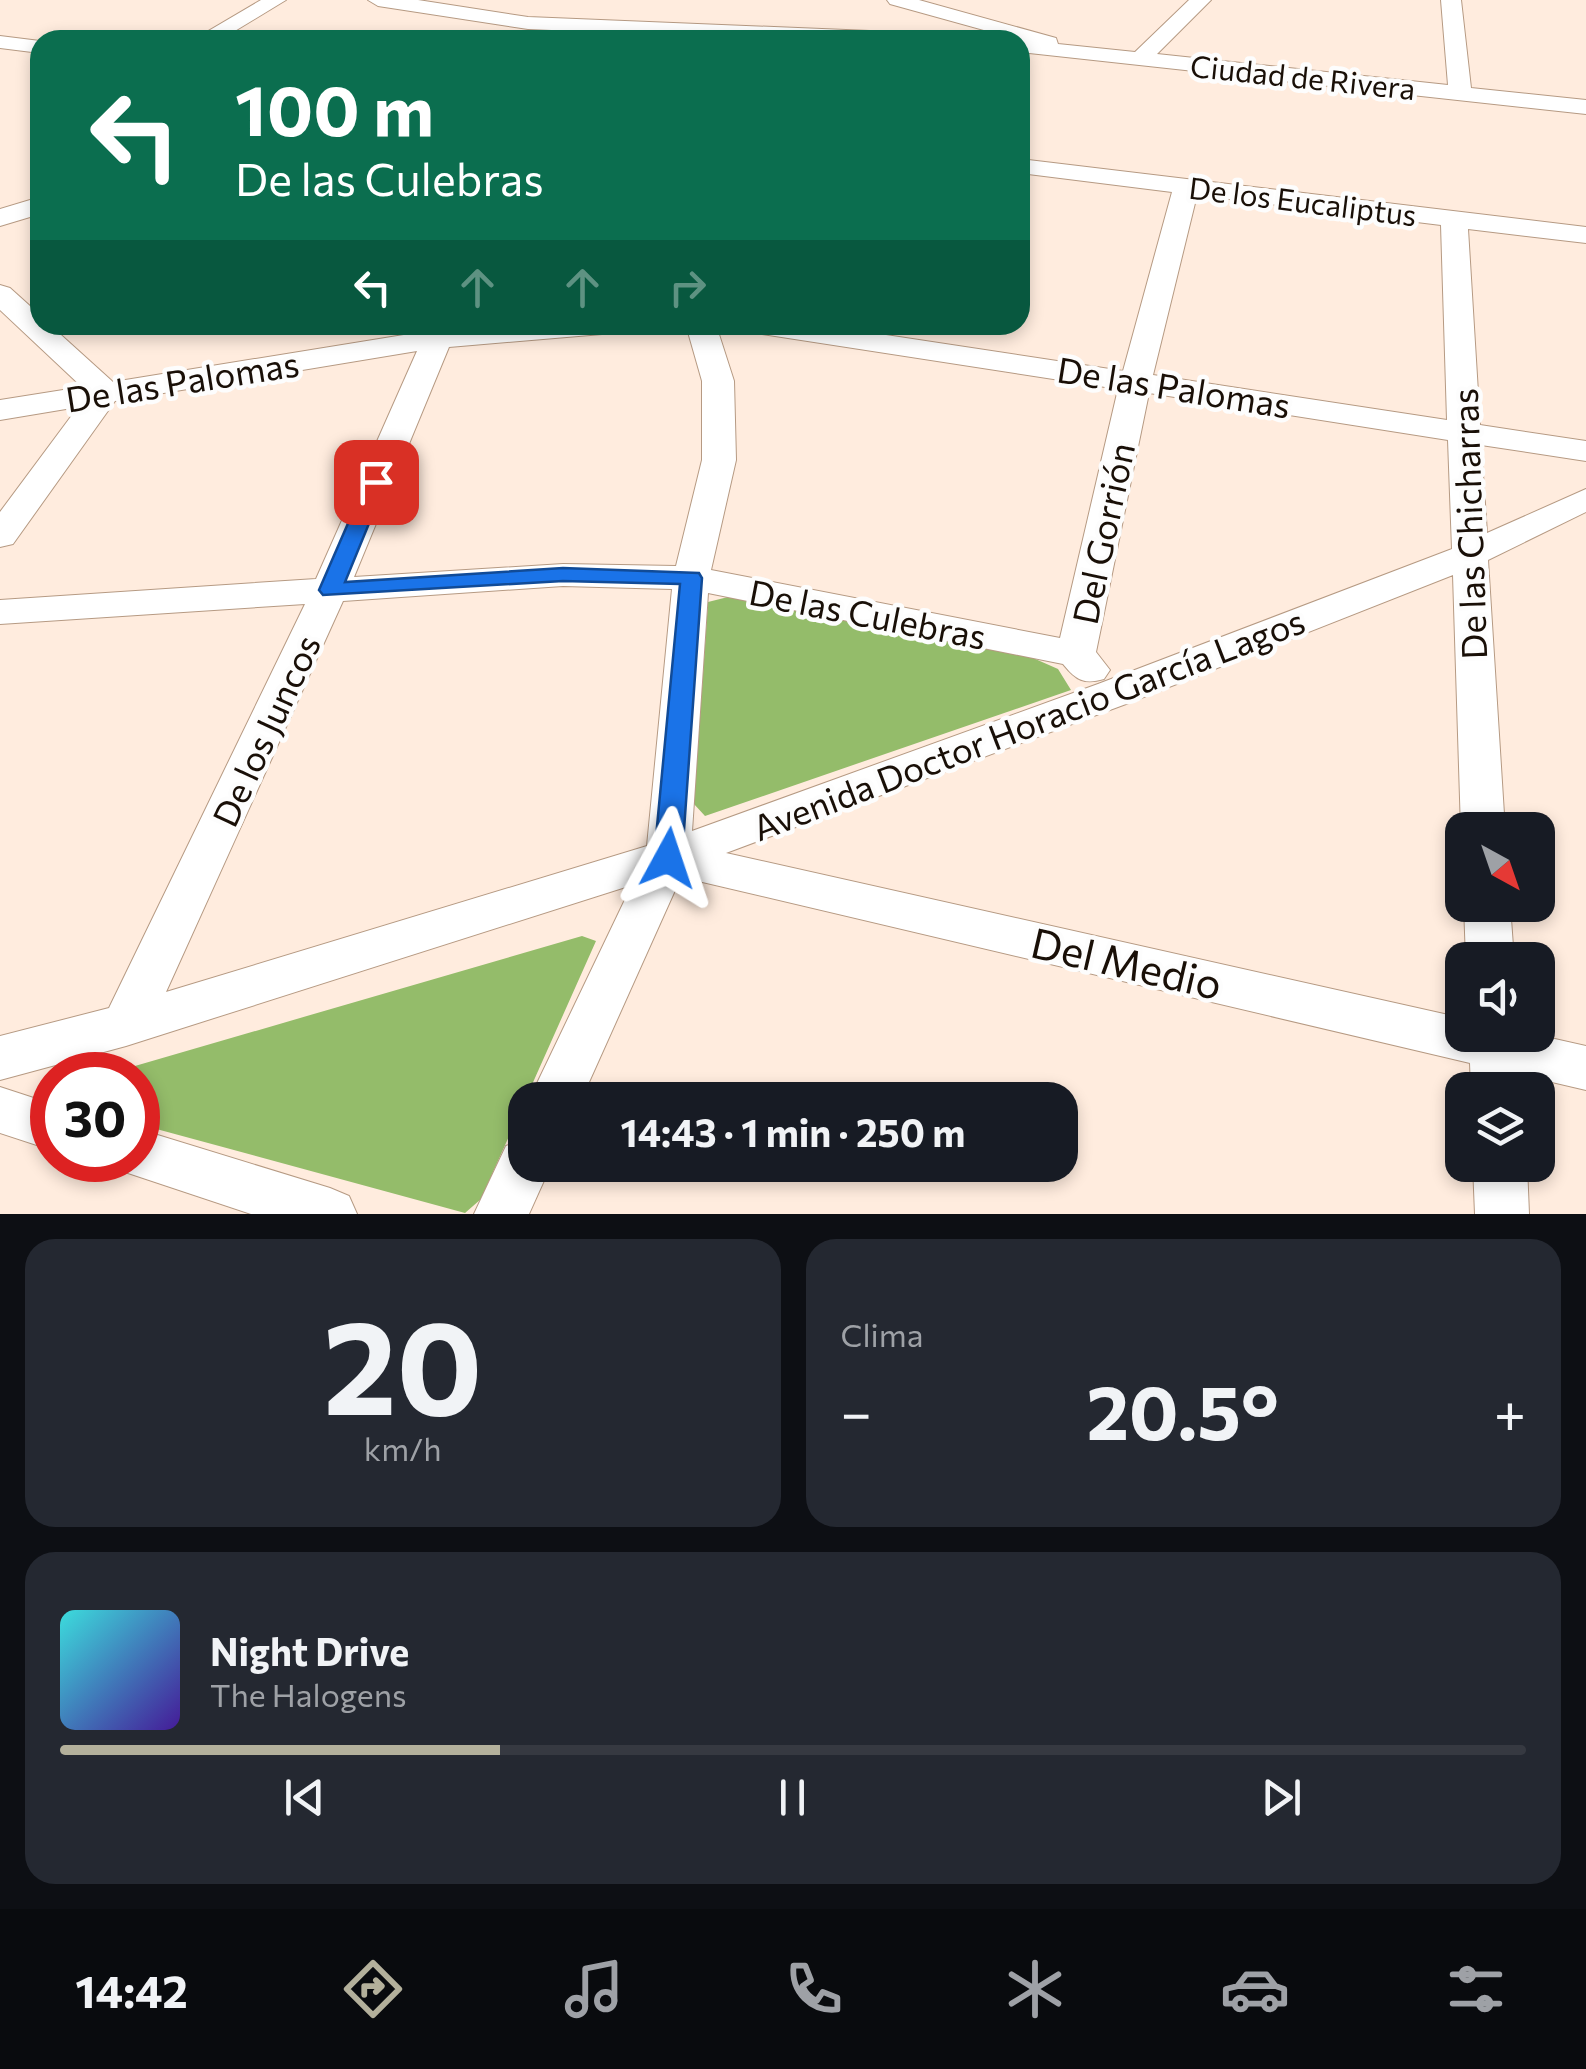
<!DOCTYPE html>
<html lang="es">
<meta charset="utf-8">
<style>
body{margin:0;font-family:Commissioner,sans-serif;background:#242831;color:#f1f3f6;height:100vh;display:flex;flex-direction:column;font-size:38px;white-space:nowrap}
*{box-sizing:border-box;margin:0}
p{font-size:32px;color:#9ea1a6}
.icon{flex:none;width:55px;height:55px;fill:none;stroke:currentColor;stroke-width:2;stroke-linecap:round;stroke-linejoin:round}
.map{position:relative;height:1214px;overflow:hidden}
.sheet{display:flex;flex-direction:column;gap:25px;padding:25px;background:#0d0f14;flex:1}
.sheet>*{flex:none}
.banner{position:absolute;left:30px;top:30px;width:1000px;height:305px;border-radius:30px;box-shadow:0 5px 15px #0003;background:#0b6e4f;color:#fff;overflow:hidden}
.needle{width:65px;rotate:140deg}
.fabs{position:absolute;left:1445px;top:812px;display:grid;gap:20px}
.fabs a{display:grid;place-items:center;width:110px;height:110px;border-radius:20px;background:#171b24;box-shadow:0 5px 15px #0003;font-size:50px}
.speed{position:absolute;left:30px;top:1052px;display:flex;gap:20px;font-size:50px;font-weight:700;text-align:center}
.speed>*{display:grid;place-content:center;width:130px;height:130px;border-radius:50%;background:#171b24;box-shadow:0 5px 15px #0003;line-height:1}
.speed .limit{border:15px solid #d22;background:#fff;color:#111}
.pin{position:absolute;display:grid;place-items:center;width:85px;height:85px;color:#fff;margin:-42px;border-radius:20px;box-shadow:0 5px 15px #0006}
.me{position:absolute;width:110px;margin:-55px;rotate:5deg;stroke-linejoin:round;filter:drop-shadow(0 0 8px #0008)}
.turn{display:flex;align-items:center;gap:35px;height:210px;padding:0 40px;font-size:45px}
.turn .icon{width:130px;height:130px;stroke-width:2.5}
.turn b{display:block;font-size:70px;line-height:85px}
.lanes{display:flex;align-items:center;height:95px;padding:0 40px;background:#0003;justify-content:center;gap:50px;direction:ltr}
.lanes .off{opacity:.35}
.big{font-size:75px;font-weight:700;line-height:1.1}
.sheet .tile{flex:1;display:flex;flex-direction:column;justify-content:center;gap:15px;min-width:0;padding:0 35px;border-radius:30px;background:#242831}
.sheet .dial{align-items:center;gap:0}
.dial b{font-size:130px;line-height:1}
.song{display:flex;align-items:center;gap:30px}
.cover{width:120px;height:120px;border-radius:15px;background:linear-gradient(135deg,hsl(180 70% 55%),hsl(260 70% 35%))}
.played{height:10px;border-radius:5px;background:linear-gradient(90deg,#b3b09b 30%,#363941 30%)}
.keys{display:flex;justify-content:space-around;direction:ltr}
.heat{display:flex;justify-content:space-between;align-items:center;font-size:55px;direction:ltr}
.sheet .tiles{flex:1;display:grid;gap:25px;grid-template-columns:1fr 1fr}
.tile:last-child{grid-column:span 2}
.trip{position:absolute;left:508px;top:1082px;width:570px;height:100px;border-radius:30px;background:#171b24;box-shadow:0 5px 15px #0003;font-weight:700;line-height:100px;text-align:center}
.tab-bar{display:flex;height:160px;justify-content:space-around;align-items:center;background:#090b0e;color:#9ea1a6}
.tab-bar .icon{width:70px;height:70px}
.tab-bar .selected{color:#b3b09b}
.tab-bar b{font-size:45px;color:#f1f3f6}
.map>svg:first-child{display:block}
</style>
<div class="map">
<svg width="1586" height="1214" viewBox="0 0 1586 1214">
<rect width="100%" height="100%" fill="#ffecde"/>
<path fill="#94bc6a" d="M728 597 1033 658 1058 669 1071 690 705 816 694 804 708 602Z
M582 936 596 941 481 1199 465 1213 138 1124V1075H104Z"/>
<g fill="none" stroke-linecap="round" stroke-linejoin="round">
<defs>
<path id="minor" d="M261 0H286L220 40H193Z
M368 0H418L528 17 942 34 953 40H787L528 29 378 6Z
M887 0H919L1056 38 1058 44 1135 52 1189 0H1211L1157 54 1448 85 1441 0H1461L1471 88 1586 100V114L1020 52V40L890 4Z
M0 36 40 41V53L0 48Z
M1020 159 1586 227V243L1468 229 1480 425 1586 441V461L1481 445 1487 533 1586 489V512L1488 560 1505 830H1461L1453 575 1126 704 726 853 1462 1018V1035H1537L1586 1046V1090L1522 1075 1523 1090H1471L1470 1063 681 877 581 1100H529L632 885 126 1046 0 1080V1036L109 1008 305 604 0 624V600L316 579 417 351 115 401 13 544 0 547V512L78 407 0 420V400L82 387 0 310V285L10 288 40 315V325H50L113 382 416 333 409 325H440L444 329 497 325H617L612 331 602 334 449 347 354 577 563 564 676 566 702 460V381L686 325H716L734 381 736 460 711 570 1060 638 1118 389 762 334 752 331 747 325H820L1123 371 1172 192 1020 173ZM1197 195 1441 225 1447 420 1153 375ZM1149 393 1448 440 1452 549 1098 684 692 831 708 593 1063 664C1076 680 1084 685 1104 679L1110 670 1096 652ZM563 586 672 589 647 846 166 992 343 601Z
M40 197V214L0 226V209Z
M1464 905H1510L1514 960H1466Z
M0 1087 52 1104V1150L0 1133Z
M138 1129 330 1188 349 1196 357 1214H251L119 1170 115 1160H138Z
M525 1139V1165H551L529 1214H474L506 1146Z
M1473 1165H1527L1529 1214H1475Z"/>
</defs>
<use href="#minor" stroke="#b69a83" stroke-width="2"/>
<use href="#minor" fill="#fff" fill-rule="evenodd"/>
</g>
<path fill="#1a73e8" stroke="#114b97" stroke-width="2.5" d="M376 476 386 482 345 582 563 568 699 573 702 578 682 858 678 865 668 868 658 865 654 858 680 584 563 581 323 595 319 590 366 482Z"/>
<g text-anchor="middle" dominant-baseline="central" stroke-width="9" stroke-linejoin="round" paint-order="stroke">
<g font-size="30" fill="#190f07" stroke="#fdfdfd">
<text transform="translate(1303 76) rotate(6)">Ciudad de Rivera</text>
<text transform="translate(1303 200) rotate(7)">De los Eucaliptus</text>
</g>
<g font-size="35" fill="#190f07" stroke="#fdfdfd">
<text transform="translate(182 380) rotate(-9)">De las Palomas</text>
<text transform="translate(1174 386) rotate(9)">De las Palomas</text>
<text transform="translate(1468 524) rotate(-92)">De las Chicharras</text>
<text transform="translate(1102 533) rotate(-78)">Del Gorrión</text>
<text transform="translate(868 613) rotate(11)">De las Culebras</text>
<text transform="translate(1028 723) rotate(-21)">Avenida Doctor Horacio García Lagos</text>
<text transform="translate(265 730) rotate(-65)">De los Juncos</text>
</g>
<g font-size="42" fill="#190f07" stroke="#fdfdfd">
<text transform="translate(1127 962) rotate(13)">Del Medio</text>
</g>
</g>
</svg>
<div class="fabs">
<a><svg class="needle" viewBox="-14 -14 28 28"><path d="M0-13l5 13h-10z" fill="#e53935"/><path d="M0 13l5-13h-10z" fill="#9ea1a6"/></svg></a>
<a><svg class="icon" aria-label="sound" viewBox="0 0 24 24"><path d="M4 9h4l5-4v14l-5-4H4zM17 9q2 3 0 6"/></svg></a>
<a><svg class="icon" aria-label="layers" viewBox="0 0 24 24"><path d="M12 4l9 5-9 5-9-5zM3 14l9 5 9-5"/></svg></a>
</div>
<div class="speed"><div class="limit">30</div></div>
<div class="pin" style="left:376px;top:482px;background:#d93025"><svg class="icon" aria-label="arrive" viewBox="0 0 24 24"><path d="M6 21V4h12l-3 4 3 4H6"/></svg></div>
<svg class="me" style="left:668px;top:858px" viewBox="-20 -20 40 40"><path d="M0-17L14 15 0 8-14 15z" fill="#1a73e8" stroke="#fff" stroke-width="4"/></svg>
<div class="trip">14:43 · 1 min · 250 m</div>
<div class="banner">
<div class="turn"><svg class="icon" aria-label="left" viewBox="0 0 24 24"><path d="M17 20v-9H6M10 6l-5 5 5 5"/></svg><div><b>100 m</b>De las Culebras</div></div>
<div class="lanes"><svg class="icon" aria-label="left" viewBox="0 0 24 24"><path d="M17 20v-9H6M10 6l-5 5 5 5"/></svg><svg class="icon off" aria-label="ahead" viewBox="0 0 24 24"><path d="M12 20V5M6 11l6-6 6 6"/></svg><svg class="icon off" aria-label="ahead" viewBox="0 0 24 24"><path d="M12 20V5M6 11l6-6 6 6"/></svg><svg class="icon off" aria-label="right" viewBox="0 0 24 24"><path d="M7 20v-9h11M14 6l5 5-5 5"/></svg></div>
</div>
</div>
<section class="sheet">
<div class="tiles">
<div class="tile dial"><b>20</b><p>km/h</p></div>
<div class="tile"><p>Clima</p>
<div class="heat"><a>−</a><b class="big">20.5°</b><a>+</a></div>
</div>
<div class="tile">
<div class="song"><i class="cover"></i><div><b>Night Drive</b><p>The Halogens</p></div></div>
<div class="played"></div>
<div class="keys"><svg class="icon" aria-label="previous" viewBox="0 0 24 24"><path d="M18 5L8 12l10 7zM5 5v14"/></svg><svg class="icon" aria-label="pause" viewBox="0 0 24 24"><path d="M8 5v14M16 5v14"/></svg><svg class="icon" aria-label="next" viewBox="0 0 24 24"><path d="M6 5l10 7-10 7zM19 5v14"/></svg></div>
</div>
</div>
</section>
<nav class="tab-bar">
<b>14:42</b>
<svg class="icon selected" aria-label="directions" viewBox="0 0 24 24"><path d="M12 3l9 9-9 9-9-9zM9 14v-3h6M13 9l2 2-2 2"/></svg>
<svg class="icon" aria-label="music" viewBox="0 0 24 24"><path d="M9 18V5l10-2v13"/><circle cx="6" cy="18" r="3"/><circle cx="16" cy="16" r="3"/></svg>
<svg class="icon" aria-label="phone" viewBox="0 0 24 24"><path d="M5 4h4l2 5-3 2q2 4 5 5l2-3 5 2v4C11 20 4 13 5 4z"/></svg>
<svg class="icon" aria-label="climate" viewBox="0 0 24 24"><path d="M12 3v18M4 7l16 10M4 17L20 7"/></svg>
<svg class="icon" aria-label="car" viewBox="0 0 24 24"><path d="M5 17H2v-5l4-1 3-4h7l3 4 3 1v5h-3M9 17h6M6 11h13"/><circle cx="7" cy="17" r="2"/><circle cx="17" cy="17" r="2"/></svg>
<svg class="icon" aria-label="filters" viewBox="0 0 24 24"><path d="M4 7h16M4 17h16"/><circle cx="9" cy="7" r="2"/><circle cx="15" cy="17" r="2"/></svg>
</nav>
